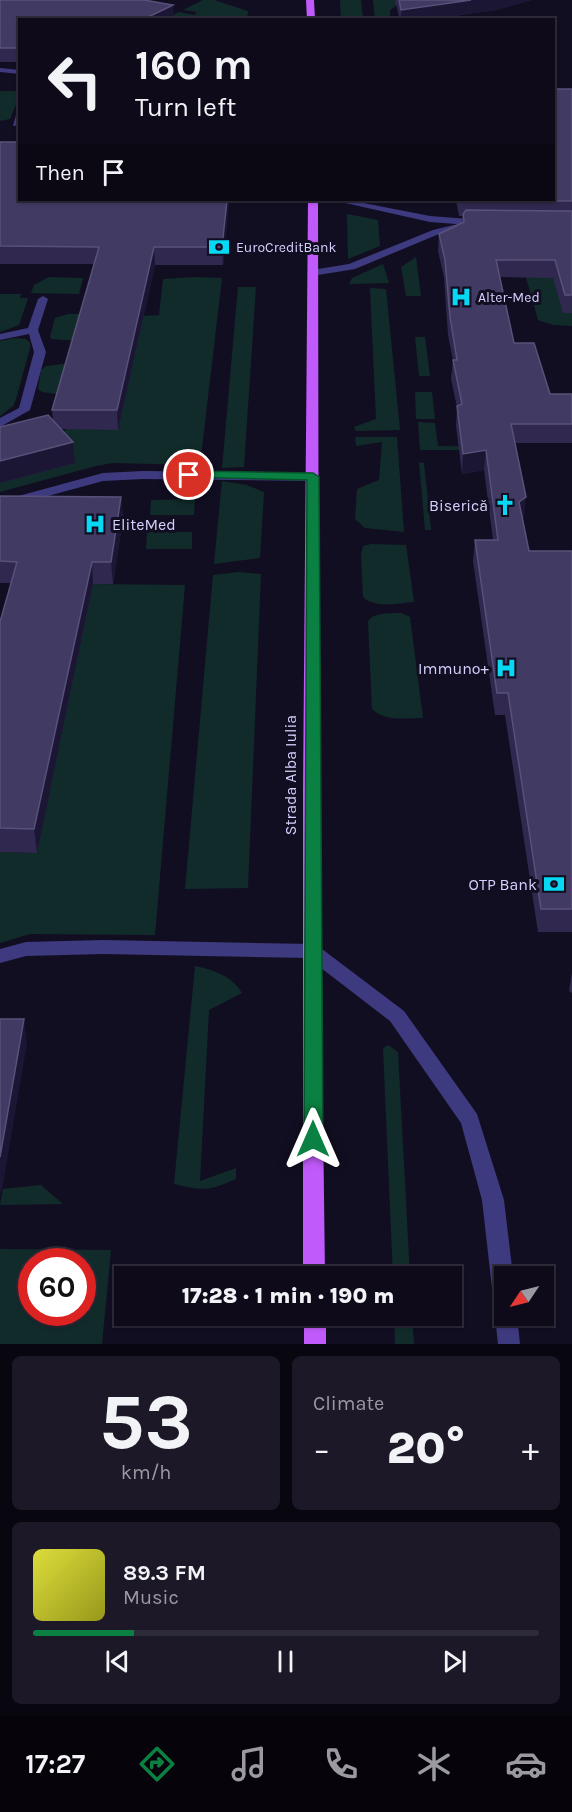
<!DOCTYPE html>
<meta charset="utf-8">
<style>
body{margin:0;font-family:Karla,sans-serif;background:#1c1827;color:#f1f3f6;height:100vh;display:flex;flex-direction:column;font-size:22px;white-space:nowrap}
*{box-sizing:border-box;margin:0}
p{font-size:20px;color:#9b9aa2}
.icon{flex:none;width:33px;height:33px;fill:none;stroke:currentColor;stroke-width:2;stroke-linecap:round;stroke-linejoin:round}
.map{position:relative;height:1344px;overflow:hidden}
.sheet{display:flex;flex-direction:column;gap:12px;padding:12px;background:#08060e;flex:1}
.sheet>*{flex:none}
.guide{position:absolute;left:18px;top:18px;width:537px;height:183px;border-radius:0px;box-shadow:0 2px 4px #0004,0 0 0 2px #2e2b39;background:#0e0a1a;color:#f1f3f6;overflow:hidden}
.needle{width:39px;rotate:235deg}
.controls{position:absolute;left:494px;top:1266px;display:grid;gap:12px}
.controls a{display:grid;place-items:center;width:60px;height:60px;border-radius:0px;background:#0e0a1a;box-shadow:0 2px 4px #0004,0 0 0 2px #2e2b39;font-size:30px}
.speed{position:absolute;left:18px;top:1248px;display:flex;gap:12px;font-size:30px;font-weight:700;text-align:center}
.speed>*{display:grid;place-content:center;width:78px;height:78px;border-radius:50%;background:#0e0a1a;box-shadow:0 2px 4px #0004,0 0 0 2px #2e2b39;line-height:1}
.speed .limit{border:9px solid #d22;background:#fff;color:#111}
.pin{position:absolute;display:grid;place-items:center;width:51px;height:51px;color:#fff;margin:-26px;border:3px solid #fff;border-radius:50%;box-shadow:0 2px 6px #0007}
.me{position:absolute;width:66px;margin:-33px;rotate:0deg;stroke-linejoin:round;filter:drop-shadow(0 0 4px #0008)}
.turn{display:flex;align-items:center;gap:21px;height:126px;padding:0 18px;font-size:27px}
.turn .icon{width:78px;height:78px;stroke-width:2.5}
.turn b{display:block;font-size:42px;line-height:51px}
.then{display:flex;align-items:center;height:57px;padding:0 18px;background:#0003;gap:12px;font-size:22px}
.big{font-size:45px;font-weight:800;line-height:1.1}
.sheet .tile{flex:1;display:flex;flex-direction:column;justify-content:center;gap:9px;min-width:0;padding:0 21px;border-radius:9px;background:#1c1827}
.sheet .dial{align-items:center;gap:0}
.dial b{font-size:78px;line-height:1}
.song{display:flex;align-items:center;gap:18px}
.cover{width:72px;height:72px;border-radius:9px;background:linear-gradient(135deg,hsl(60 70% 55%),hsl(60 70% 35%))}
.played{height:6px;border-radius:3px;background:linear-gradient(90deg,#0b8043 20%,#2e2b39 20%)}
.keys{display:flex;justify-content:space-around;direction:ltr}
.heat{display:flex;justify-content:space-between;align-items:center;font-size:33px;direction:ltr}
.sheet .tiles{flex:1;display:grid;gap:12px;grid-template-columns:1fr 1fr}
.tile:last-child{grid-column:span 2}
.trip{position:absolute;left:114px;top:1266px;width:348px;height:60px;border-radius:0px;background:#0e0a1a;box-shadow:0 2px 4px #0004,0 0 0 2px #2e2b39;font-weight:800;line-height:60px;text-align:center}
.dock{display:flex;height:96px;justify-content:space-around;align-items:center;background:#06040a;color:#9b9aa2}
.dock .icon{width:42px;height:42px}
.dock .active{color:#0b8043}
.dock b{font-size:27px;color:#f1f3f6}
.map>svg:first-child{display:block}
</style>
<div class="map">
<svg width="572" height="1344" viewBox="0 0 572 1344">
<rect width="100%" height="100%" fill="#120e22"/>
<path fill="#112b2b" fill-rule="evenodd" d="M203 0H214L248 11 247 19 170 20 172 19 169 17 179 12 194 15 197 12 183 10Z
M340 0H361L363 19H341Z
M373 0H405L390 10V19L375 20Z
M19 83V97L10 119 0 121V91H17Z
M347 214 378 220 380 246 348 259Z
M416 257 421 296H406L401 267Z
M383 264 389 283 349 284 352 278Z
M572 271V326L553 325 538 320 525 274Z
M49 277 83 278 79 294 31 293 34 285Z
M194 277 222 278 200 465 113 463 96 466 0 492V483L67 429 143 316 159 315 163 279Z
M238 287H256L244 467 222 468Z
M370 288 386 289 400 430 356 431 354 427 376 419Z
M0 294H21L20 298H28L19 325 0 332Z
M68 314H87L79 341 52 339 50 337 55 318Z
M415 337H425L430 376H419Z
M15 338 26 339 30 343V348L16 399 13 406 0 416V341Z
M73 363 64 395 42 392 38 389 41 370 46 366Z
M415 392H432L435 419H416Z
M418 422 435 423 438 446 516 447V450H420Z
M355 437H397L404 532 365 528 355 519 357 489 379 480 382 442 356 446Z
M419 462 424 463 431 530H425Z
M222 481 247 485 264 492 260 558 214 564Z
M195 499 194 515H150L151 500Z
M147 532H192V549H146Z
M371 544 406 545 414 602C398 603 375 609 363 597L361 555 363 546Z
M238 572 261 574 248 888 185 889 213 575Z
M92 584 185 585 155 935 30 934 0 943V852L37 853Z
M394 613H401L410 617 423 718C405 718 386 722 372 709L368 621C373 613 385 614 394 613Z
M195 966C214 970 232 976 242 993L209 1010 200 1181 236 1168V1179C209 1191 203 1191 174 1184Z
M388 1045 398 1052 410 1276H393L383 1048Z
M41 1185 63 1204 0 1205 3 1189Z
M0 1249 111 1250 102 1344H0ZM32 1262H82V1312H32Z
M394 1316H412L414 1344H395Z"/>
<g fill="none" stroke-linecap="round" stroke-linejoin="round">
<path fill="#3e3a7f" fill-rule="evenodd" d="M0 68 20 70V74L0 72Z
M20 113V125L13 126 16 115Z
M332 200H348L430 216 482 220 487 223 482 226 430 222Z
M458 224 461 225V229L439 234 355 269 312 276 307 273 312 270 349 264 433 230Z
M43 296 48 299 38 330 46 352 30 410 0 427V418L19 408 34 352 29 334 0 340V334L28 328 38 299Z
M143 471 313 473 319 477 313 481 143 479 103 481 0 509V501L103 473Z
M103 940 312 944 318 946 404 1011 477 1114 504 1200 513 1276H504V1316H517L520 1344H498L495 1316 498 1309 503 1307 496 1304 493 1297 482 1200 461 1123 390 1021 308 958 103 954 26 956 0 963V949L26 942Z"/>
<path fill="#c05afa" fill-rule="evenodd" d="M306 0H314L315 20H307Z
M308 200H318L319 791 325 1276H303V791Z
M304 1316H326V1344H304Z"/>
</g>
<path fill="#30284f" d="M0 0 174 18 170 20H20V62H0Z
M395 0H531L496 10 425 20H400Z
M572 89V313H563L553 278 500 277 514 343 550 394H572V443H515L524 517 522 519 529 551H572V932H538L505 715H495L473 561 475 540H493L484 470 462 474 456 426 457 407 451 379 453 360 448 335 444 277 438 251 439 234 462 223 463 216H459L456 200H554Z
M0 142 229 200 223 265H155L118 430 61 429 75 463 0 483V427L53 420 52 410 94 264H0Z
M0 496 121 497 123 518 113 584H93L37 853 0 852V622L11 583H0Z
M572 972V993L569 991Z"/>
<path fill="#1c1635" d="M471 0H531L496 10 425 20H401V10Z
M173 5 174 18 170 20H142Z
M227 200H229L223 265 222 247Z
M154 247 155 265 118 430 117 410Z
M73 442 75 463 0 483V461Z
M486 450 484 470 462 474 463 454Z
M121 497 123 518 113 584 111 562Z
M526 497 524 517 517 522 519 502Z
M92 562 93 584 37 853 34 829Z
M24 1019 27 1043 1 1196 0 1189V1157Z"/>
<path fill="#413a62" stroke="#59517a" stroke-width="1.5" d="M0 0H144L173 5 142 20H20V48H0Z
M399 0H471L401 10Z
M554 89H572V201L473 200H554Z
M0 142H20V200H227L222 247H154L117 410H52L99 247 0 246Z
M466 210 572 211V295H565L555 260H496L514 343H534L550 394H572V424H511L526 497 519 502 529 551H572V909H541L508 693H497L475 540H498L486 450 463 454 457 406 462 404 453 360H457L450 317 445 260 439 234 464 222 463 214Z
M48 415 73 442 0 461V427Z
M0 496 121 497 111 562H92L34 829 0 828V622L17 562 0 561Z
M0 1019H24L0 1157Z"/>
<path fill="#0b8043" stroke="#07532c" stroke-width="1.5" d="M189 471 313 473 319 477 323 1139 320 1144 313 1146 307 1144 304 1139 307 480 185 477V472Z"/>
<defs>
<symbol id="bank-bare" viewBox="-9 -9 18 18"><path d="M-6-4H6V4H-6ZM0-2.3a2.3 2.3 0 1 0 0 4.6a2.3 2.3 0 1 0 0-4.6Z" fill="#07d8f3" stroke="#120e22" stroke-width="2.5" paint-order="stroke"/></symbol>
<symbol id="hospital-bare" viewBox="-9 -9 18 18"><path d="M-5-5h3v3.5h4V-5h3V5h-3V1.5h-4V5h-3Z" fill="#07d8f3" stroke="#120e22" stroke-width="2.5" paint-order="stroke"/></symbol>
<symbol id="church-bare" viewBox="-9 -9 18 18"><path d="M-1.2-6h2.4v3.5h3.3v2.4h-3.3V6h-2.4V-.1h-3.3v-2.4h3.3Z" fill="#07d8f3" stroke="#120e22" stroke-width="2.5" paint-order="stroke"/></symbol>
</defs>
<g fill-rule="evenodd">
<use href="#bank-bare" x="204" y="232" width="30" height="30"/>
<use href="#hospital-bare" x="446" y="282" width="30" height="30"/>
<use href="#church-bare" x="490" y="490" width="30" height="30"/>
<use href="#hospital-bare" x="80" y="509" width="30" height="30"/>
<use href="#hospital-bare" x="491" y="653" width="30" height="30"/>
<use href="#bank-bare" x="539" y="869" width="30" height="30"/>
</g>
<g text-anchor="middle" dominant-baseline="central" stroke-width="6" stroke-linejoin="round" paint-order="stroke">
<g font-size="14" fill="#d6d0fe" stroke="#120e22" text-anchor="start">
<text x="236" y="247">EuroCreditBank</text>
<text x="478" y="297">Alter-Med</text>
</g>
<g font-size="16" fill="#d6d0fe" stroke="#120e22" text-anchor="end">
<text x="488" y="505">Biserică</text>
<text x="112" y="524" text-anchor="start">EliteMed</text>
<text x="489" y="668">Immuno+</text>
<text x="537" y="884">OTP Bank</text>
</g>
<g font-size="16" fill="#d6d0fe" stroke="#120e22">
<text transform="translate(290 775) rotate(-90)">Strada Alba Iulia</text>
</g>
</g>
</svg>
<div class="controls">
<a><svg class="needle" viewBox="-14 -14 28 28"><path d="M0-13l5 13h-10z" fill="#e53935"/><path d="M0 13l5-13h-10z" fill="#9b9aa2"/></svg></a>
</div>
<div class="speed"><div class="limit">60</div></div>
<div class="pin" style="left:189px;top:475px;background:#d93025"><svg class="icon" aria-label="arrive" viewBox="0 0 24 24"><path d="M6 21V4h12l-3 4 3 4H6"/></svg></div>
<svg class="me" style="left:313px;top:1139px" viewBox="-20 -20 40 40"><path d="M0-17L14 15 0 8-14 15z" fill="#0b8043" stroke="#fff" stroke-width="4"/></svg>
<div class="trip">17:28 · 1 min · 190 m</div>
<div class="guide">
<div class="turn"><svg class="icon" aria-label="left" viewBox="0 0 24 24"><path d="M17 20v-9H6M10 6l-5 5 5 5"/></svg><div><b>160 m</b>Turn left</div></div>
<div class="then">Then<svg class="icon" aria-label="arrive" viewBox="0 0 24 24"><path d="M6 21V4h12l-3 4 3 4H6"/></svg></div>
</div>
</div>
<section class="sheet">
<div class="tiles">
<div class="tile dial"><b>53</b><p>km/h</p></div>
<div class="tile"><p>Climate</p>
<div class="heat"><a>−</a><b class="big">20°</b><a>+</a></div>
</div>
<div class="tile">
<div class="song"><i class="cover"></i><div><b>89.3 FM</b><p>Music</p></div></div>
<div class="played"></div>
<div class="keys"><svg class="icon" aria-label="previous" viewBox="0 0 24 24"><path d="M18 5L8 12l10 7zM5 5v14"/></svg><svg class="icon" aria-label="pause" viewBox="0 0 24 24"><path d="M8 5v14M16 5v14"/></svg><svg class="icon" aria-label="next" viewBox="0 0 24 24"><path d="M6 5l10 7-10 7zM19 5v14"/></svg></div>
</div>
</div>
</section>
<nav class="dock">
<b>17:27</b>
<svg class="icon active" aria-label="directions" viewBox="0 0 24 24"><path d="M12 3l9 9-9 9-9-9zM9 14v-3h6M13 9l2 2-2 2"/></svg>
<svg class="icon" aria-label="music" viewBox="0 0 24 24"><path d="M9 18V5l10-2v13"/><circle cx="6" cy="18" r="3"/><circle cx="16" cy="16" r="3"/></svg>
<svg class="icon" aria-label="phone" viewBox="0 0 24 24"><path d="M5 4h4l2 5-3 2q2 4 5 5l2-3 5 2v4C11 20 4 13 5 4z"/></svg>
<svg class="icon" aria-label="climate" viewBox="0 0 24 24"><path d="M12 3v18M4 7l16 10M4 17L20 7"/></svg>
<svg class="icon" aria-label="car" viewBox="0 0 24 24"><path d="M5 17H2v-5l4-1 3-4h7l3 4 3 1v5h-3M9 17h6M6 11h13"/><circle cx="7" cy="17" r="2"/><circle cx="17" cy="17" r="2"/></svg>
</nav>
